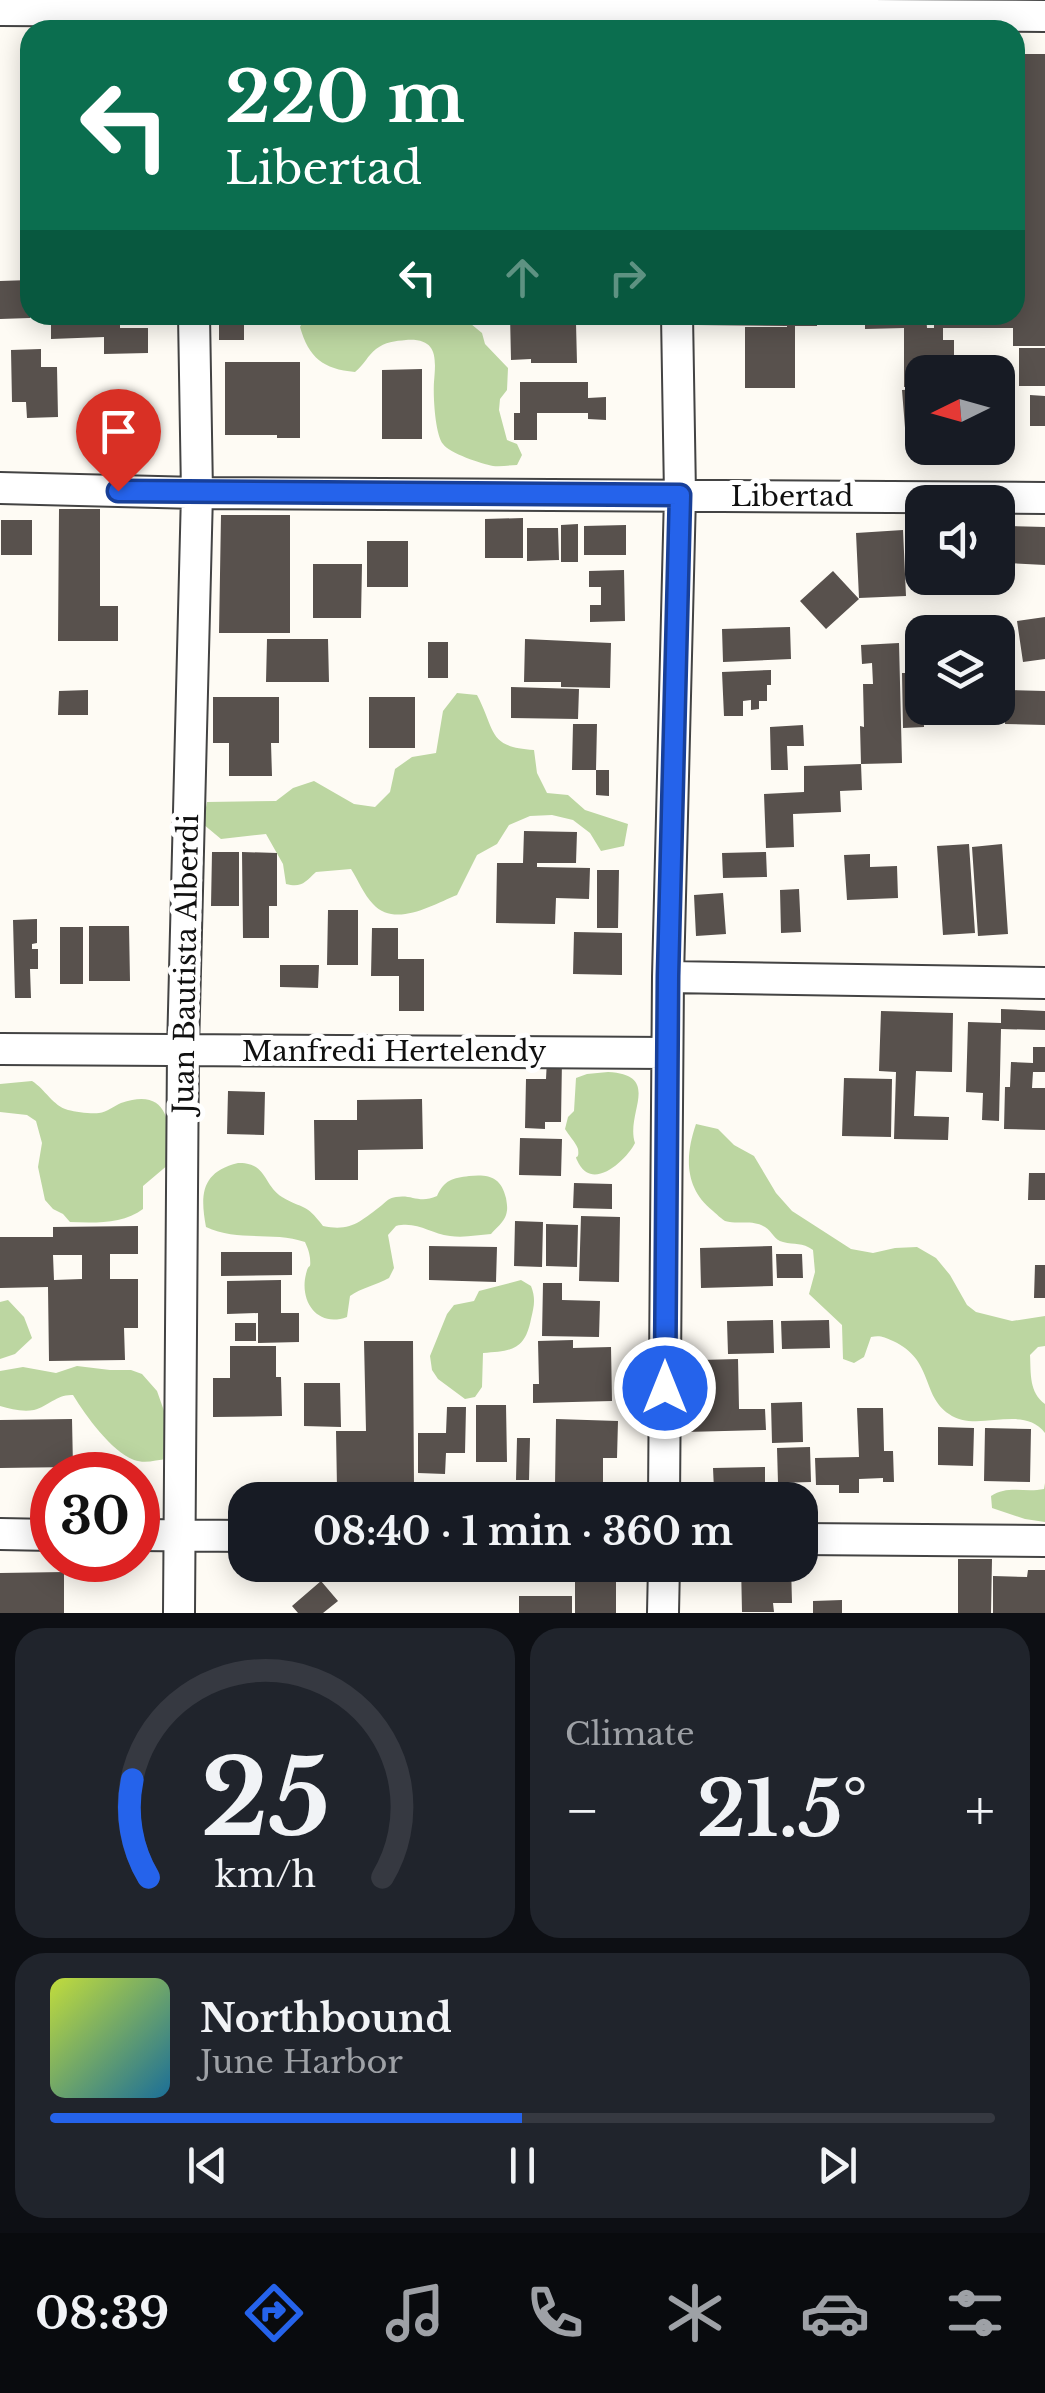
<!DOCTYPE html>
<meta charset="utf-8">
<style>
body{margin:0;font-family:"Libre Baskerville",serif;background:#20242c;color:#f1f3f6;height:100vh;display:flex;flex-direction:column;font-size:38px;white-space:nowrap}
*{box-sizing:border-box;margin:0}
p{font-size:32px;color:#9ea1a6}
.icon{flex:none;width:55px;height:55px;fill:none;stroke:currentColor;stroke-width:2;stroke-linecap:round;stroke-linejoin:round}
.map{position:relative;height:1613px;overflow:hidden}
.side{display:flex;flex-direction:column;gap:15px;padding:15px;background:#0d0f14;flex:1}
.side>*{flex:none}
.guide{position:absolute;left:20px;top:20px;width:1005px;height:305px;border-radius:30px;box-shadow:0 5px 25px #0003;background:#0b6e4f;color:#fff;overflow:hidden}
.needle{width:65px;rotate:265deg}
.controls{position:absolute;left:905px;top:355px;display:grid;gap:20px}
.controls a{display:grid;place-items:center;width:110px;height:110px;border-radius:20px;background:#171b24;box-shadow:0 5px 25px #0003;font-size:50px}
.speed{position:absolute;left:30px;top:1452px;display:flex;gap:20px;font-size:50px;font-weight:700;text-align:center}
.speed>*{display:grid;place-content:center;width:130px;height:130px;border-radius:50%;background:#171b24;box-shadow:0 5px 25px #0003;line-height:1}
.speed .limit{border:15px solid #d22;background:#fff;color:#111}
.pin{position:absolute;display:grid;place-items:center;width:85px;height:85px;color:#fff;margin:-102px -42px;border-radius:50% 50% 50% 0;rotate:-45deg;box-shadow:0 0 10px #0007}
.pin .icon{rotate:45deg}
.me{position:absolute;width:110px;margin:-55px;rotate:0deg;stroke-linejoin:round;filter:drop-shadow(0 0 8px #0008)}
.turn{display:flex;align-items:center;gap:35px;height:210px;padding:0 40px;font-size:45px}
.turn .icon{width:130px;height:130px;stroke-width:2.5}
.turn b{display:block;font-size:70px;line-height:85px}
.lanes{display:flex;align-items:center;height:95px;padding:0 40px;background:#0003;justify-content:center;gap:50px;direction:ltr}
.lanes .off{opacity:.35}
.big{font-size:75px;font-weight:800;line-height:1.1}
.side .widget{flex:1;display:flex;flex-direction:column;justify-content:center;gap:15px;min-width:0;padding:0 35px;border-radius:30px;background:#20242c}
.side .dial{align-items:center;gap:0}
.dial svg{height:260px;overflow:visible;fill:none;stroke:#363941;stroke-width:7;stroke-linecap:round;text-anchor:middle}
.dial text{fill:#f1f3f6;stroke:none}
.song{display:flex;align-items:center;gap:30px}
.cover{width:120px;height:120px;border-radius:15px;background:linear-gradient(135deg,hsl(70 70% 55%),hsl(200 70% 35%))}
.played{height:10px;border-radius:5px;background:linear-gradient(90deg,#2563eb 50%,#363941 50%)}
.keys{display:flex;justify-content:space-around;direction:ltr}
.heat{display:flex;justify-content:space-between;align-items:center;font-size:55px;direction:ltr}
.side .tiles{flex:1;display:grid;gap:15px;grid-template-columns:1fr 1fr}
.widget:last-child{grid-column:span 2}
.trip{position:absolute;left:228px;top:1482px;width:590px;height:100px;border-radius:30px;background:#171b24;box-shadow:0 5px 25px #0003;font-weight:800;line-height:100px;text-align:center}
.dock{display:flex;height:160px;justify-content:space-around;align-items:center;background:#090b0e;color:#9ea1a6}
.dock .icon{width:70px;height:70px}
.dock .active{color:#2563eb}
.dock b{font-size:45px;color:#f1f3f6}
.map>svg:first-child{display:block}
</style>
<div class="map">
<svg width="1045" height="1613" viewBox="0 0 1045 1613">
<rect width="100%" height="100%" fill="#fefbf4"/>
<path fill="#bcd6a1" d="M311 315H460L482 333 485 344 508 368 507 390 500 399 499 410 507 440 517 444 522 455 517 465C510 465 501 467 493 466 482 464 449 453 443 444 435 434 433 395 434 382 436 358 438 338 406 340 395 341 385 342 376 349 368 355 364 365 355 372 323 369 309 358 300 327L305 317Z
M457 693 477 695C496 731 487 747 534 750L537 773 547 793 568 795 585 810 628 824 624 846 601 851 590 833 573 820 552 815 530 816 509 825 497 844 477 855 457 895C432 905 395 928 373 904 364 895 358 880 351 869L316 872C305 882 302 888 286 884L283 864 266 834 221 839 203 824 207 802 276 801 293 788 314 781 354 804 375 807 390 792 395 769 412 757 436 753 443 711Z
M608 1072C663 1075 625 1113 635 1143 627 1159 594 1191 579 1164 572 1151 580 1163 578 1149 576 1143 568 1134 565 1129L568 1117 574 1111 576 1078 587 1074Z
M32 1081C45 1089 53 1106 68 1110 76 1112 91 1114 99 1113 107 1112 114 1106 121 1103 171 1086 171 1127 169 1164L143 1186V1209C124 1224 94 1223 70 1222L63 1214 53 1209 45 1200 38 1167 42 1143 36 1121 27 1115 0 1112V1084Z
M696 1124 718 1129 734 1145 754 1156 776 1193 792 1211 851 1249 873 1253 895 1248 917 1247 936 1258 950 1275 967 1305 976 1312 1012 1321 1045 1316V1346L1038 1347 1030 1355C1031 1374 1029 1392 1045 1404V1433C1023 1403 976 1434 949 1414 921 1395 934 1360 893 1341 884 1337 880 1335 871 1337L864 1357 854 1363 843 1359 842 1325 809 1294 815 1272 813 1250C802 1242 795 1245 783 1242 774 1240 772 1231 765 1227 752 1219 738 1225 725 1221 724 1221 714 1212 713 1211 684 1188 685 1156 696 1124Z
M238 1163C267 1162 263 1185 282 1197 304 1210 305 1202 323 1226 351 1232 361 1221 382 1205 388 1200 389 1198 396 1197 412 1194 419 1204 437 1196 444 1180 453 1178 469 1176 489 1174 501 1177 506 1198 507 1205 508 1208 506 1215 504 1222 496 1228 491 1234 478 1235 464 1238 450 1236 430 1234 418 1221 396 1226L388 1235 394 1268 389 1278C376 1285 361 1288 350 1296L347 1317C318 1328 299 1302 306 1274 309 1261 311 1272 310 1258 309 1251 308 1249 305 1242 273 1231 237 1242 206 1227 200 1195 201 1172 238 1163Z
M521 1280 531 1286C536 1299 534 1306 531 1319 525 1350 512 1351 483 1353L482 1387 475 1397 465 1399 438 1379 432 1370 430 1356 447 1314 454 1305 474 1301 479 1291Z
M8 1300 24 1317 32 1338 15 1354 0 1359V1302Z
M77 1366 110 1370H131L142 1374 157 1391 169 1425 167 1459C156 1460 145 1464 134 1460 111 1451 86 1416 73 1395 57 1394 49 1406 34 1410 22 1412 11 1409 0 1406V1371L23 1367 56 1373Z
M1045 1483V1522L1025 1519 992 1508 991 1496C1008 1485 1025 1493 1044 1489Z"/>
<path fill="#58514d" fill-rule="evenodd" d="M1015 54H1045V346H1013V328H943V340H954V365H942V372H922V387H904V328L865 329V315H926L927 328H934V315H1015Z
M30 280V318L0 319V281Z
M510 315H530L531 323H576L577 363H531V359L511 360Z
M697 315H817V326H795V388H745V327H787V326L697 325Z
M219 317H244V340H219Z
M120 319V328H148V353L104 354V337L51 339V322Z
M1019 348H1045V386H1019Z
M41 349V367H57L58 417 27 418 26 402H12L11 350Z
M225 362H300V438H277V435H225Z
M422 369V439H382V370Z
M520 382H588V398L606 397V420L588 419V413H537V440H514V413H520Z
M922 389V448H947V450L907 453 902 390Z
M1030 395 1045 396V426H1030Z
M139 415 140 445 86 448 85 417Z
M59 509H100V606H118V641H58Z
M221 515H290V633H219Z
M523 518V558H485V519Z
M1 520H32V555H1Z
M578 524V562H561V525Z
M626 525V555H584V526Z
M1006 526 1045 527V565L1006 563Z
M527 528H558L559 560 527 561Z
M903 530 906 596 859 598 856 533Z
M367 541H408V587H367Z
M907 543H922V578H954L955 586 910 588Z
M313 564H362L361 618H313Z
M624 570 625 621 590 622V605H601V587H589V571Z
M833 571 859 599 826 629 800 601Z
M1045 617V659L1023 662 1017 621Z
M790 627 791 659 723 662 722 629Z
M267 639H328L329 682H266Z
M525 639 611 643 610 688 561 687V682H524Z
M428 642H448V678H428Z
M899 643 902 763 861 764 862 790 840 791 841 812 793 814 794 847 766 848 764 794 804 792V766L861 764 860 726 864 727 863 684H873L872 663 862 664 861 645Z
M771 670V685H767V701H759V709L751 710V700L743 701V716H724L722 672Z
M902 673H922L924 727 903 728Z
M511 687 579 689 578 719 511 718Z
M88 690V715H58L59 691Z
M1006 690 1045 691V725L1005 724Z
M213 697H279V743H271L272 776H229V743H213Z
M369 697H415V748H369Z
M573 724H597L596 770H572Z
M803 725 804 746H787L788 770H771L770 727Z
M596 770H609V796L596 795Z
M524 831 577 832 576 863H537V867L590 868 589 899 556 898 555 924 496 923 497 863H523Z
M969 844 975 933 943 935 937 846Z
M1002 844 1008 934 978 936 972 847Z
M212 852H239V906H211Z
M242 852 277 853V906H269V938H243Z
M766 852 767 877 723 878 722 853Z
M870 854V867L897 866 898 898 847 900 844 855Z
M597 870H619L618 928H597Z
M799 889 801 932 781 933 780 890Z
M723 893 726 934 696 936 694 895Z
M328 910H358V965H327Z
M37 919V943L32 944V949H38V969H30L31 998H15L13 920Z
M89 926H129L130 981H89Z
M60 927H83V984H60Z
M372 928H398V959H424V1011H399V976H371Z
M574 932 622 933V975L573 974Z
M280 965H319L318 988 280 987Z
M1001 1009 1045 1011V1030L1001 1029 999 1121 982 1120 983 1093 966 1092 968 1022 1001 1023Z
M881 1011 953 1013 952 1072 916 1071 914 1116 949 1117 948 1140 894 1139 896 1072 879 1071Z
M1033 1047H1045V1072H1033L1032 1088H1045V1130L1004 1129 1005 1087H1010L1011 1062 1033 1063Z
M547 1059H562L561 1122H545V1129L525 1128 526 1079H546Z
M844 1078 892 1079 891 1137 842 1136Z
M228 1091 265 1092 264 1135 227 1134Z
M422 1099 423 1149 358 1150V1180H315L314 1120H357V1100Z
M520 1138 562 1139 561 1176 519 1175Z
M1029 1173H1045V1200H1028Z
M574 1183 612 1184V1209L573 1208Z
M581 1216 620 1217 619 1282 579 1281Z
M515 1221 543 1222 542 1267 514 1266Z
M546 1224 578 1225 577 1267 546 1266Z
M138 1226V1254H110V1279H138V1328H124L125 1360 49 1361 48 1287 0 1288V1237H53V1227ZM53 1255H82V1279L54 1280Z
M429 1246 497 1247 496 1282 429 1280Z
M772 1246 773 1286 701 1288 700 1248Z
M221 1252H292V1275L221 1276Z
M776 1254H802L803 1278H777Z
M1035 1265H1045V1298H1034Z
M281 1280V1313H299V1342L258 1343V1313L227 1314V1281Z
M543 1283H562V1300L600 1301 599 1337 542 1336Z
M773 1320 774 1353 728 1354 727 1321Z
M829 1320 830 1348 782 1349 781 1321Z
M235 1323H256V1341H235Z
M573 1340V1348L611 1347 612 1401 533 1403V1384H539L538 1341Z
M364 1341H413L414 1488H337L336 1431H366Z
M230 1346H276V1377H281L282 1416 213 1417V1378H230Z
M738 1359 739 1409H765L766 1430 685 1432V1411L701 1410 700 1360Z
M304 1383H340L341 1427 304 1426Z
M802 1402 803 1442 772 1443 771 1403Z
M476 1405H506L507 1462H476Z
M447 1407H466L465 1453H446L445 1474 418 1473V1433H446Z
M857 1408H883L884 1451H893L894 1482H883V1478L859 1479V1493H839V1485H816L815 1458 859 1457Z
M72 1419 73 1467 0 1468V1420Z
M556 1419 618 1421 617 1458H603V1486L555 1485Z
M938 1427 974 1428 973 1466 938 1465Z
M985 1428 1031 1429 1030 1482 984 1481Z
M517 1438H530L529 1480H516Z
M810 1447 811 1482 778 1483 777 1448Z
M765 1467V1489L714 1490 713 1468Z
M958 1559H992L991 1613H958Z
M575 1565H616V1613H575Z
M741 1565H791L792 1603H773L774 1612H742Z
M1028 1570H1045V1613H993V1576L1027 1577Z
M64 1572V1613H0V1573Z
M321 1581 338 1601 323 1613H298L292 1606Z
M519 1596H572V1613H519Z
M842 1600V1613H813V1601Z"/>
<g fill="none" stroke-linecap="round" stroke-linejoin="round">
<defs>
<path id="street" d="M0 10 1045 16
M0 488 197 493 1045 498
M668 977 1045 983
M0 1049 667 1053
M664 1500 668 977 680 495 677 315
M0 1534 52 1535
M138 1535 245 1536
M800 1539 1045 1541
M179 1613 183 1050 197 493 194 315
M663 1613 664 1565"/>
</defs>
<use href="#street" stroke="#434343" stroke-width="34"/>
<use href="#street" stroke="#fff" stroke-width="30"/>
</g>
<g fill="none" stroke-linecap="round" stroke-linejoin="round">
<defs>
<path id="route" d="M118 491 680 495 668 976 665 1388"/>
</defs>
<use href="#route" stroke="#184099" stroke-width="25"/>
<use href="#route" stroke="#2563eb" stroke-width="18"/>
</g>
<g text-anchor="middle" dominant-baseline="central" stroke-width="10" stroke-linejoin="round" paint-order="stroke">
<g font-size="28" fill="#101010" stroke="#fff">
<text x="792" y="496">Libertad</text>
<text transform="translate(186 964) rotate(-89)">Juan Bautista Alberdi</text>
<text x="394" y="1051">Manfredi Hertelendy</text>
</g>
</g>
</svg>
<div class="controls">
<a><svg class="needle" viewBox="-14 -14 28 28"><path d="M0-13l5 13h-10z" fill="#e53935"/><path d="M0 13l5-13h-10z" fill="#9ea1a6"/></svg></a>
<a><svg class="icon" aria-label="sound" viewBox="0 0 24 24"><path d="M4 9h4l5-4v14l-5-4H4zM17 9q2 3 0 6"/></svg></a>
<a><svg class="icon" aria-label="layers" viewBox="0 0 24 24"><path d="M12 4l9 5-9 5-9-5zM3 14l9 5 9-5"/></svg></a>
</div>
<div class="speed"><div class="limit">30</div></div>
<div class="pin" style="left:118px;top:491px;background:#d93025"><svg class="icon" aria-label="arrive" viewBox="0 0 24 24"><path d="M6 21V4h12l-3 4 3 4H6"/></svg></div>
<svg class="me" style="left:665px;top:1388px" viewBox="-20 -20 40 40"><circle r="17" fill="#2563eb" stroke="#fff" stroke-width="3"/><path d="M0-11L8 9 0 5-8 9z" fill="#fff"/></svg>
<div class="trip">08:40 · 1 min · 360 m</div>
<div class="guide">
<div class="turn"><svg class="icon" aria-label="left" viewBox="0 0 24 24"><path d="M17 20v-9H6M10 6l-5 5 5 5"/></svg><div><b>220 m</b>Libertad</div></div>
<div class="lanes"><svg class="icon" aria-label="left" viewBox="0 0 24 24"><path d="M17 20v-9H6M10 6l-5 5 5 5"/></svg><svg class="icon off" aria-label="ahead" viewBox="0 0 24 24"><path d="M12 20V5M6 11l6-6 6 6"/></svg><svg class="icon off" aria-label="right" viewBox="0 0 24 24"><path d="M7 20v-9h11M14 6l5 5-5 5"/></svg></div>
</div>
</div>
<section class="side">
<div class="tiles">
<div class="widget dial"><svg viewBox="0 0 100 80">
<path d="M14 69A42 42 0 1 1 86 69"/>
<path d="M14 69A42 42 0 0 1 9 39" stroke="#2563eb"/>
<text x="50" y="56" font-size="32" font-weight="700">25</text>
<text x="50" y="72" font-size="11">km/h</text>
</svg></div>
<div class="widget"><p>Climate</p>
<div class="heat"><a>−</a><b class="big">21.5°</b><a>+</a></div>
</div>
<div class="widget">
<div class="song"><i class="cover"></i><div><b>Northbound</b><p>June Harbor</p></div></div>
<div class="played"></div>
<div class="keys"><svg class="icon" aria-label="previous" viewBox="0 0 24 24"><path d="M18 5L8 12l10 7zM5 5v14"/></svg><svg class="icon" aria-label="pause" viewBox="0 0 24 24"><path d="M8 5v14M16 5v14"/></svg><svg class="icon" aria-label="next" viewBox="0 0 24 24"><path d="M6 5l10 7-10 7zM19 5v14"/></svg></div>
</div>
</div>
</section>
<nav class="dock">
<b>08:39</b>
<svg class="icon active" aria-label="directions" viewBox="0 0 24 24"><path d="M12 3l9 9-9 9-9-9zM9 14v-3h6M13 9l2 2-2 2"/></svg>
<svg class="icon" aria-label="music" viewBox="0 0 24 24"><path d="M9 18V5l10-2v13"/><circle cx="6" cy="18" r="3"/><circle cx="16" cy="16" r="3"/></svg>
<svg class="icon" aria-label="phone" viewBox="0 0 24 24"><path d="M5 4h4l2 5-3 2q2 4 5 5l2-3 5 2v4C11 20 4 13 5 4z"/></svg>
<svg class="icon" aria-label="climate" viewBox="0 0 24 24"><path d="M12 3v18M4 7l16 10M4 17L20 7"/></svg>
<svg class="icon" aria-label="car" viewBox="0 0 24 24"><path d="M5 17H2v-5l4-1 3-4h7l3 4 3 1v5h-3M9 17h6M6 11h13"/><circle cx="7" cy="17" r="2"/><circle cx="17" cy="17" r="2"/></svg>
<svg class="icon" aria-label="filters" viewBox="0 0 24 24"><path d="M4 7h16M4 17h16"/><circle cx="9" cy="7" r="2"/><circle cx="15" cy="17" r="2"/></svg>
</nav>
